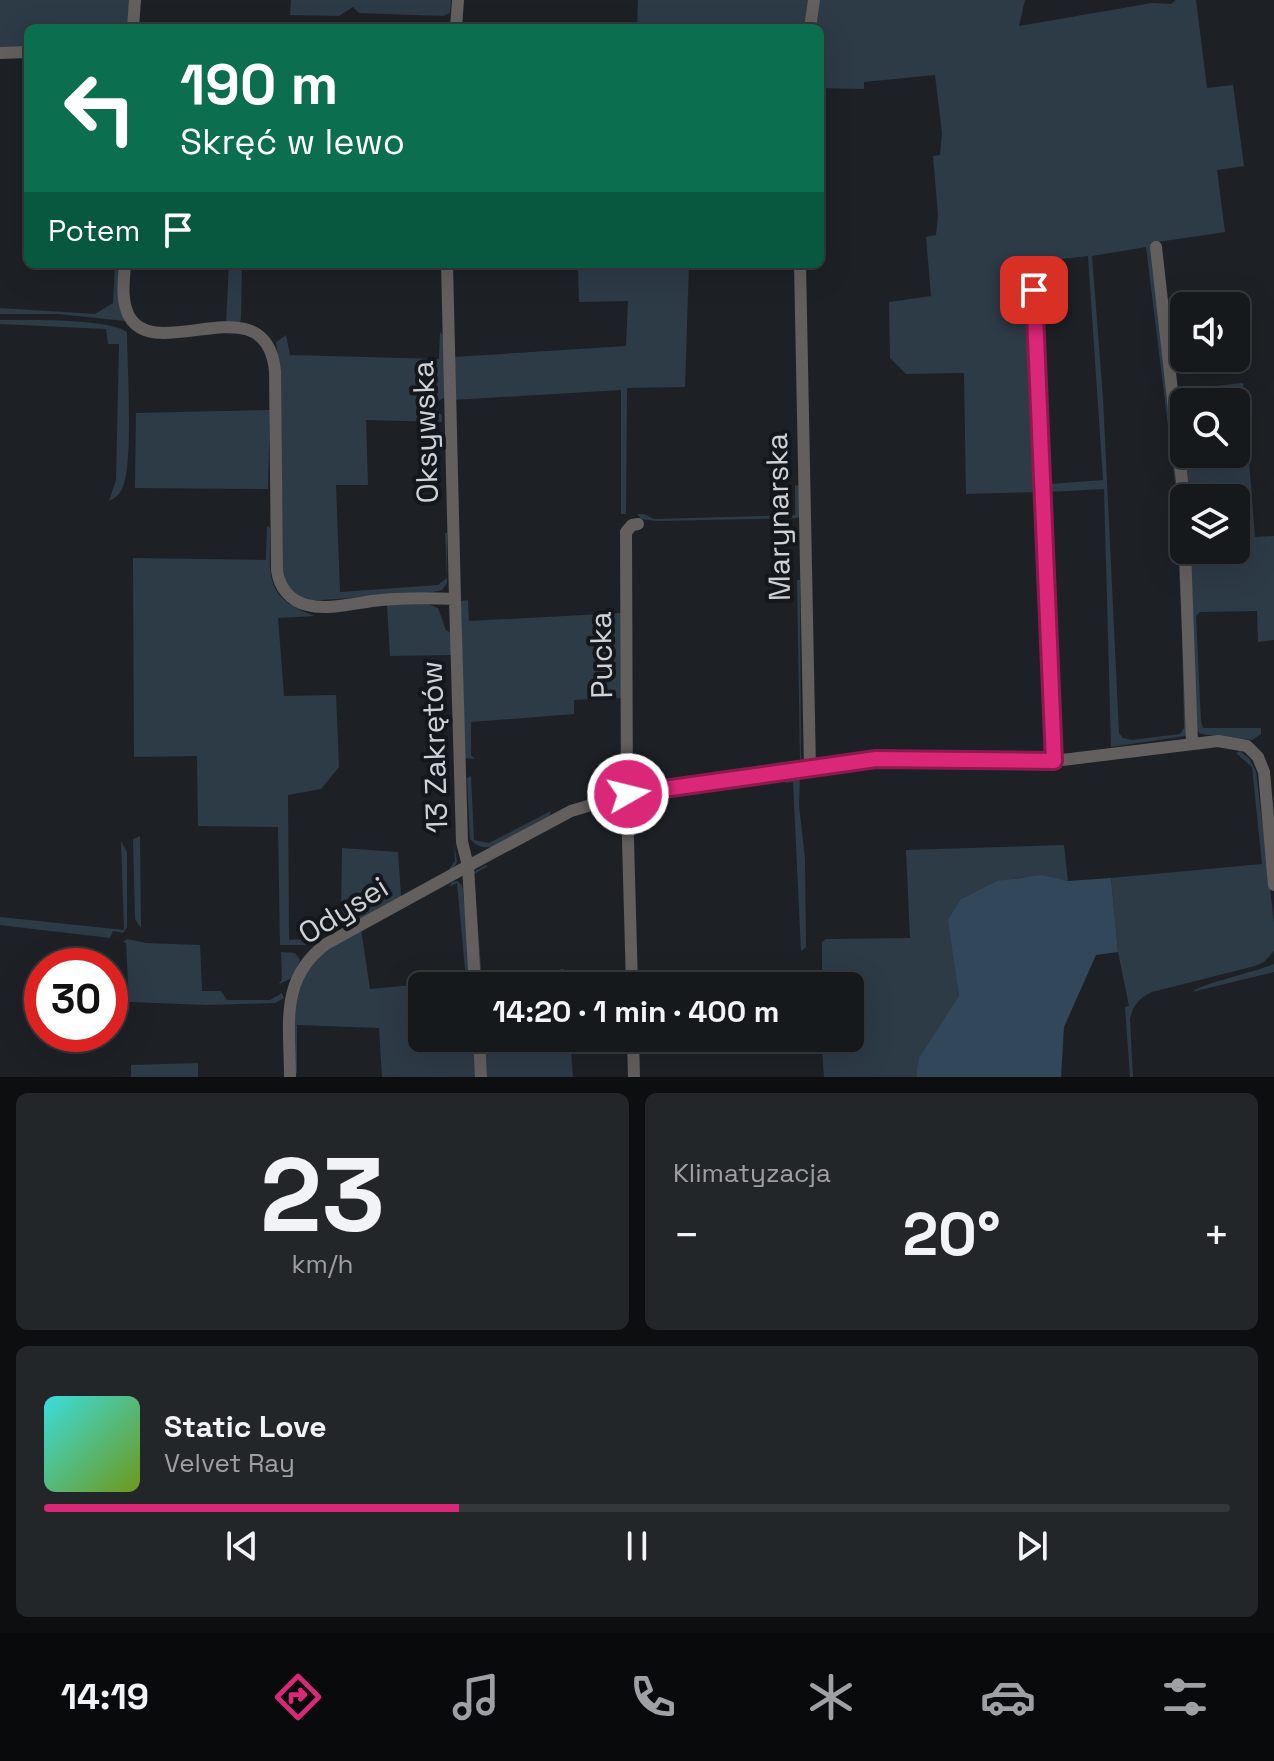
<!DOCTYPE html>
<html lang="pl">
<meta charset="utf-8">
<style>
body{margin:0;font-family:"Space Grotesk",sans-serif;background:#232629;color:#f1f3f6;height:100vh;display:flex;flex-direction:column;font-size:30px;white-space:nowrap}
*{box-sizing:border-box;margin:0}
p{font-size:26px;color:#9ea0a3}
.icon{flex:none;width:44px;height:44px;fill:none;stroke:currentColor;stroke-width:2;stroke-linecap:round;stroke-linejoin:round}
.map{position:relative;height:1077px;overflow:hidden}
.panel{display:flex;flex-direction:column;gap:16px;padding:16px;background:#0c0e0f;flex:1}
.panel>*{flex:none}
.top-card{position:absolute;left:24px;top:24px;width:800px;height:244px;border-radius:12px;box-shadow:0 8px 32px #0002,0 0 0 2px #35383b;background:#0b6e4f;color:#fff;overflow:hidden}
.tools{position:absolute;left:1170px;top:292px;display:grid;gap:16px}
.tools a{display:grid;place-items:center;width:80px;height:80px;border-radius:12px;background:#16191c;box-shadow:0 8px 32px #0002,0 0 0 2px #35383b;font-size:40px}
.speed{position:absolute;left:24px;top:948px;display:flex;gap:16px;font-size:40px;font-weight:700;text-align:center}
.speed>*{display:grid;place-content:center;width:104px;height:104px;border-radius:50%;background:#16191c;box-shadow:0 8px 32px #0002,0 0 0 2px #35383b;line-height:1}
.speed .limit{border:12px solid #d22;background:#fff;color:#111}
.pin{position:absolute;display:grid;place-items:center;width:68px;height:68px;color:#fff;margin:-34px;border-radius:16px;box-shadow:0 4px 12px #0006}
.me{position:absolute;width:88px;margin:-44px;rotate:82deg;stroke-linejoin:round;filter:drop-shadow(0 0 6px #0008)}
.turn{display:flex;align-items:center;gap:28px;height:168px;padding:0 24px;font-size:36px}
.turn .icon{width:104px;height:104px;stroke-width:2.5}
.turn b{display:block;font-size:56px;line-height:68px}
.then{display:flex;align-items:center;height:76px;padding:0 24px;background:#0003;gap:16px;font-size:30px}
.big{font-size:60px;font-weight:700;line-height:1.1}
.panel .card{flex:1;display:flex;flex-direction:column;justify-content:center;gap:12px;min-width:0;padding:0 28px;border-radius:12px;background:#232629}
.panel .dial{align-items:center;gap:0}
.dial b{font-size:104px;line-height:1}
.song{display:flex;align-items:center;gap:24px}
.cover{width:96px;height:96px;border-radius:12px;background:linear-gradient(135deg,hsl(180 70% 55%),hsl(80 70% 35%))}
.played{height:8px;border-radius:4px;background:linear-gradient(90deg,#db2777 35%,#35383b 35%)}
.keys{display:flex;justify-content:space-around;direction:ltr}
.heat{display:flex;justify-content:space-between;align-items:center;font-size:44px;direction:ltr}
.panel .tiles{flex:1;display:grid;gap:16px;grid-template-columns:1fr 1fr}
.card:last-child{grid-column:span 2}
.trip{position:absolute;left:408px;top:972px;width:456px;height:80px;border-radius:12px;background:#16191c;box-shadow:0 8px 32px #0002,0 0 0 2px #35383b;font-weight:700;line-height:80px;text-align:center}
.tab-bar{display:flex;height:128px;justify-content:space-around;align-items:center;background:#090a0b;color:#9ea0a3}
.tab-bar .icon{width:56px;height:56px}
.tab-bar .current{color:#db2777}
.tab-bar b{font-size:36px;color:#f1f3f6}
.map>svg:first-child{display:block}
</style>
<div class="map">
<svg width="1274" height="1077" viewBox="0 0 1274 1077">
<rect width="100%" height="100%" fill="#1d2125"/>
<path fill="#2d3b47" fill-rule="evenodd" d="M0 0H130L129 28H28V47L0 48Z
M291 0H451L450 13 443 16 359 13 353 7 339 16 290 15Z
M638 0H809L806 28H637Z
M817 0H1025L1019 26 1152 3 1171 4 1176 0H1196L1207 88 1233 85 1244 166 1217 170 1225 232 1151 243 1179 482 1187 733 1185 736 1111 747 1104 489 1048 492 1051 484 1103 480 1088 256 1035 262 1036 284 1030 286 1038 492 966 494 964 373 906 374 890 358 889 302 931 296 926 237 936 235 938 215 933 156 940 155 942 133 935 75 864 82V89L820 88V28H814ZM1146 247 1175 483 1182 631 1184 728 1180 734 1132 740 1123 738 1119 733 1103 398 1092 256Z
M115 264H120L125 321 58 314H0V308L95 314 113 303Z
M229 264H242L241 318 240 322 226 323Z
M578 264H689L685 387 627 388 626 514H621V390L453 400V357L626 346 628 301 579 302Z
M0 320C27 320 108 318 127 332 127 364 134 465 122 489 119 495 115 498 109 501L116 480 119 344H108L106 329 0 324Z
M440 332 443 335 445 397 437 402V412L442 415V422L366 420 368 485H336L340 592 438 585 447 578 445 533H447V583L442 590 433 592 308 601C295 593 285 587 283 571L280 376 276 342 286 335 290 355 439 359Z
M1243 383 1255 537 1274 536V640L1258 642 1257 611 1200 612 1196 616 1201 721 1203 728H1261V734L1252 740 1201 734 1197 731 1189 550H1236V498H1186L1178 390ZM1184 402H1236V454H1184Z
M270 410 268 489 135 488 136 413Z
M795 485 799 486 800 516 797 518 657 521 641 519 637 514H644L654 519 795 515Z
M267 526 270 528C270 576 263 598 315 616L278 618 284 696 336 695 339 767 321 789 288 795 289 940 323 938 312 945H280L278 827 198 826 197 756 134 757 133 558 266 560Z
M797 580H800L801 763 799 765 716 776 713 772 800 760Z
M468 600 469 621 621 613 623 698 574 700V714L471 722V755L475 759 464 758 461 601Z
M428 604 438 608 446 630 451 633 452 655 390 656 387 605Z
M1240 751 1249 758 1256 771 1274 922V951L1264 962 1255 966 1152 992C1139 998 1133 1005 1130 1019L1133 1077H1130L1125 1007 1129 1006 1118 952 1111 878 1262 864 1252 767 1236 753Z
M471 776 474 840 489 843 551 811 550 815 493 847C483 848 477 847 470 839L467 778Z
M800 777 799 805 805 859 806 947 801 951 793 782 785 783 787 778Z
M140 836 141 928 135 919 133 839Z
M121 841 127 852V927L123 933 113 931 110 938 0 925V917L124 930Z
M454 843 457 862 453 869 346 928 341 922 342 848 398 852 401 896 447 872 455 861Z
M1064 845 1068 881C1022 872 1002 878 961 899L955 963 959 997 920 1058 916 1077H824L821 1038H850V986H822V942L826 939 910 938 906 850Z
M486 865 488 866 474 874 482 981 564 969 566 986H479L473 872Z
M457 881 462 885 463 891 472 986H422V1038H476L478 1077H382L379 1028 297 1025V1073L293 1072C293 1034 288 984 318 956 329 945 348 937 361 929L370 989 466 980 457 883 449 887 452 882Z
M127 939 146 943 200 945 202 991H221L227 1000H270L282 993 284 998 275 1003 208 1005 129 1002 126 943 123 942Z
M281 952 295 953 300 960 292 978 279 984 282 979Z
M1274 964V972L1192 992C1206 982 1253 973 1274 964Z
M482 1038H570L573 1077H485Z
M198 1063V1077H131V1065Z"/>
<path fill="#324759" d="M1041 875 1068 881 1111 878 1118 952 1096 955 1064 1027 1061 1077H916L919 1058 959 996 948 920 961 899 997 881Z"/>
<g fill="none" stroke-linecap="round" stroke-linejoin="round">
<path stroke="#625f5e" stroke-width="12" d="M133 28 135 0
M456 28 458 0
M810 28 814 0
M0 53 28 52
M1156 247 1182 481 1184 529
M125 264C124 280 121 298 128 314 153 368 266 280 275 371L277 570C279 587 290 601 307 605 329 611 358 602 381 600 406 598 430 598 455 599L462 842 468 866 571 811 628 794 876 759 1054 761 1218 741 1247 746 1258 757 1264 772 1274 885
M447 264 455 599
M800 264 810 769
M1034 290 1054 761
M1185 550 1192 744
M632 986 627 804 626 532 632 525 638 524
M479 1038 481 1077
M633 1038 634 1077
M290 1077C290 1025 279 979 326 944L468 866 475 986"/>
</g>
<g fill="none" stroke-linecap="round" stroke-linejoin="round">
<defs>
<path id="route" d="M628 794 876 759 1054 761 1034 290"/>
</defs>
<use href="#route" stroke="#8e194d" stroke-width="20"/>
<use href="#route" stroke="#db2777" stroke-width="14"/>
</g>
<g text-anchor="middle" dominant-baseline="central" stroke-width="8" stroke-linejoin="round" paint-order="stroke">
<g font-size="30" fill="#d0d3d6" stroke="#14181c">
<text transform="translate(425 432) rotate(-92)">Oksywska</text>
<text transform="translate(778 517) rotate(-91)">Marynarska</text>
<text transform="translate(601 655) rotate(-91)">Pucka</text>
<text transform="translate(434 747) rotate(-92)">13 Zakrętów</text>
<text transform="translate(343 910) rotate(-32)">Odysei</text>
</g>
</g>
</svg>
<div class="tools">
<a><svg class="icon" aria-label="sound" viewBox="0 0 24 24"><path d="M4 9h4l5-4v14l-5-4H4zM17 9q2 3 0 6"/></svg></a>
<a><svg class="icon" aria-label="search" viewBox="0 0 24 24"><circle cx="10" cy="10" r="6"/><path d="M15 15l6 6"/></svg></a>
<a><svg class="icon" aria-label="layers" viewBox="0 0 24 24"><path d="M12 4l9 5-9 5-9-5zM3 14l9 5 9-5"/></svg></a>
</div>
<div class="speed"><div class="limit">30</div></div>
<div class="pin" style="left:1034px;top:290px;background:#d93025"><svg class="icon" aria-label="arrive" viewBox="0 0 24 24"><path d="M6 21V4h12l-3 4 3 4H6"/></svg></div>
<svg class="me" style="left:628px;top:794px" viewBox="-20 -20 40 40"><circle r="17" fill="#db2777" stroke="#fff" stroke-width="3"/><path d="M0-11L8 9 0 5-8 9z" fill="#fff"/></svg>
<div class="trip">14:20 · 1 min · 400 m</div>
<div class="top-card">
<div class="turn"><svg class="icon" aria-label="left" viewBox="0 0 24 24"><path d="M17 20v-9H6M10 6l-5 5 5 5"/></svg><div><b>190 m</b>Skręć w lewo</div></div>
<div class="then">Potem<svg class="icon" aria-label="arrive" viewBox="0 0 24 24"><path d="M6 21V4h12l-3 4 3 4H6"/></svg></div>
</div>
</div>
<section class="panel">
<div class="tiles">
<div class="card dial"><b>23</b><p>km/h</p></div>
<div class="card"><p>Klimatyzacja</p>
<div class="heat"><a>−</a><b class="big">20°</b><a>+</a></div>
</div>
<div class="card">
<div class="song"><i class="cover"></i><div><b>Static Love</b><p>Velvet Ray</p></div></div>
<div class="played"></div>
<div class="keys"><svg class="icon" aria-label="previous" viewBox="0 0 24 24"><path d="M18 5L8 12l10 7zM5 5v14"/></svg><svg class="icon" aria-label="pause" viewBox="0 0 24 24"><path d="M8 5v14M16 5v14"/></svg><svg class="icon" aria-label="next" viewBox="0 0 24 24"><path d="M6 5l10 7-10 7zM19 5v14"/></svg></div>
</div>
</div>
</section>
<nav class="tab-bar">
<b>14:19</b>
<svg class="icon current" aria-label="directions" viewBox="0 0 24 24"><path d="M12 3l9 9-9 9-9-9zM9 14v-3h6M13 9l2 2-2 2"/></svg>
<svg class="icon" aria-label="music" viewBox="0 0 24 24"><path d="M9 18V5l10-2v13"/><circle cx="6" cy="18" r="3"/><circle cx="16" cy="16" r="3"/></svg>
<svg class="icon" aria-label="phone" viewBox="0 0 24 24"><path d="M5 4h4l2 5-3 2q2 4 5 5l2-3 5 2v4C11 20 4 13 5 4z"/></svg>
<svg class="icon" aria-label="climate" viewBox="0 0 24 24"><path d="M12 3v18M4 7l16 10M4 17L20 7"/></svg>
<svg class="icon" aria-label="car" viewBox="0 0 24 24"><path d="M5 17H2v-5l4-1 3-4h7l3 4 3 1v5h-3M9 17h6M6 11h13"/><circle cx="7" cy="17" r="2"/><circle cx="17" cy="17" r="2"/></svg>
<svg class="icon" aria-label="filters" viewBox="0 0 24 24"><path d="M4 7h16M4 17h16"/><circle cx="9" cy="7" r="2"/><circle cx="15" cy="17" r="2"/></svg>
</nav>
